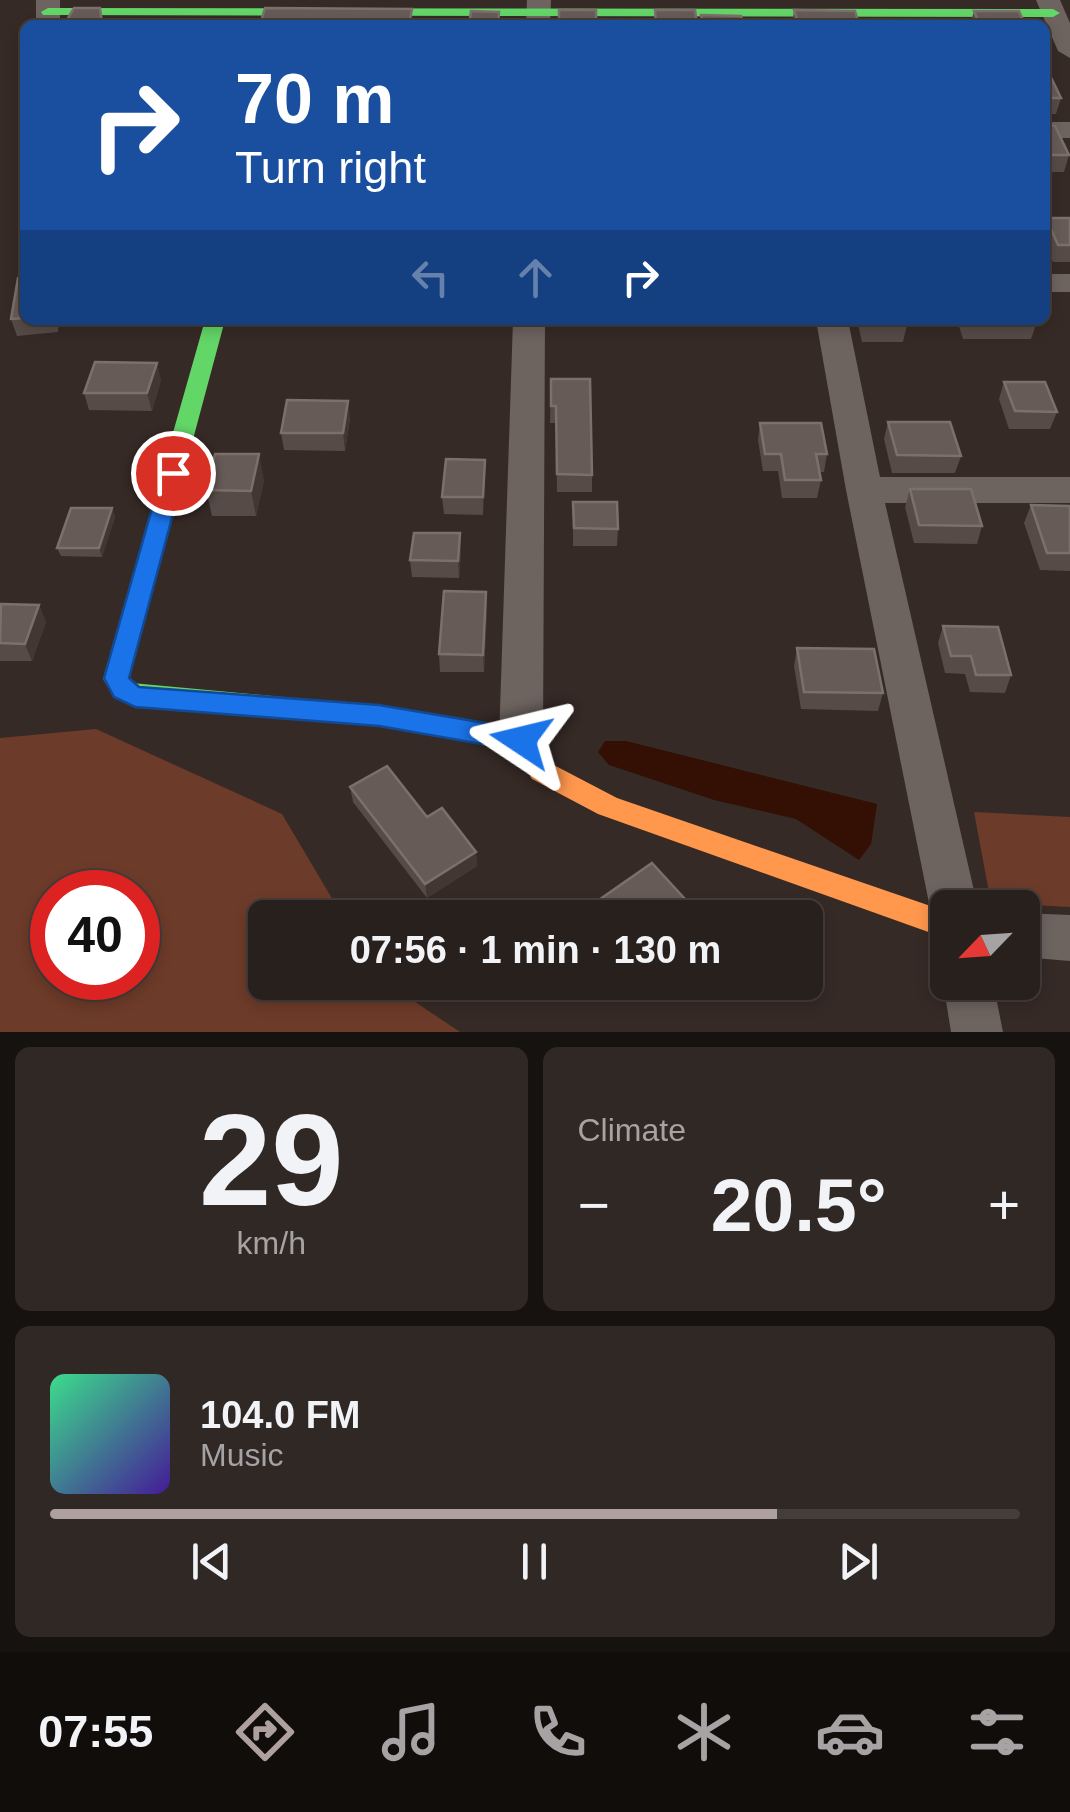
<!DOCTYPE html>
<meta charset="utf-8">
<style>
body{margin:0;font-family:Helvetica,sans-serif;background:#302825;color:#f1f3f6;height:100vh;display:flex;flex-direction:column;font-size:38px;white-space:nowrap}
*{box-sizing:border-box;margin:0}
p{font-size:32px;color:#a5a3a3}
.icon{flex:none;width:55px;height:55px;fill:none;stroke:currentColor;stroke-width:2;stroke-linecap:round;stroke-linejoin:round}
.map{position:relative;height:1032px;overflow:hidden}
.details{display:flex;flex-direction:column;gap:15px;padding:15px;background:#16120f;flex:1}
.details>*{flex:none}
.guide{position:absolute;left:20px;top:20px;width:1030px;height:305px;border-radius:15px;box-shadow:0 5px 15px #0003,0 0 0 2px #443e3b;background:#1a4fa0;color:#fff;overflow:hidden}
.needle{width:65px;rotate:245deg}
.buttons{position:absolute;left:930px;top:890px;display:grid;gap:20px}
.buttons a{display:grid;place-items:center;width:110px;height:110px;border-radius:15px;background:#28201c;box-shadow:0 5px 15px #0003,0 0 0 2px #443e3b;font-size:50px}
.speed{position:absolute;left:30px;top:870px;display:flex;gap:20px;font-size:50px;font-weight:700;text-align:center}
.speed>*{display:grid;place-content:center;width:130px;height:130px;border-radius:50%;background:#28201c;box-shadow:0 5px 15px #0003,0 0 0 2px #443e3b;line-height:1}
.speed .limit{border:15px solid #d22;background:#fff;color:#111}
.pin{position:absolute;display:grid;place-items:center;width:85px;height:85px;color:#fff;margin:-42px;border:5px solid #fff;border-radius:50%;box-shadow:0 2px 10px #0007}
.me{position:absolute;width:110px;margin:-55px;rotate:280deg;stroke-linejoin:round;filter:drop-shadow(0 0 8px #0008)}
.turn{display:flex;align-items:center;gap:35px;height:210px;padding:0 50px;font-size:45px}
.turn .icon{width:130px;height:130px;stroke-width:2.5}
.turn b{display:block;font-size:70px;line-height:85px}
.lanes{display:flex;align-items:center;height:95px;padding:0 50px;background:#0003;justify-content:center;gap:50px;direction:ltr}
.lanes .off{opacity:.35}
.big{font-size:75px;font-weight:700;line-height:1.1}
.details .tile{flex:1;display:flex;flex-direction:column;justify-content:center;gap:15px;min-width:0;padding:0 35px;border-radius:15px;background:#302825}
.details .dial{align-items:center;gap:0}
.dial b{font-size:130px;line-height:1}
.song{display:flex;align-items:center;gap:30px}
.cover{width:120px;height:120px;border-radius:15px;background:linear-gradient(135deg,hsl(150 70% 55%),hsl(260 70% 35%))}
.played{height:10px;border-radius:5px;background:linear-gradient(90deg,#aea09c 75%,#443e3b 75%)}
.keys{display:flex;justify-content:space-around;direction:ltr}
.heat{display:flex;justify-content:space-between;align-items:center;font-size:55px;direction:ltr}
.details .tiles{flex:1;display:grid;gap:15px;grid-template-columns:1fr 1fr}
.tile:last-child{grid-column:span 2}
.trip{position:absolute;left:248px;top:900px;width:575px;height:100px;border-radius:15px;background:#28201c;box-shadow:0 5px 15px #0003,0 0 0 2px #443e3b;font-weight:700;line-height:100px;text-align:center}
.tabs{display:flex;height:160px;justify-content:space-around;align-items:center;background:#100d0b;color:#a5a3a3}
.tabs .icon{width:70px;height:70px}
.tabs .active{color:#aea09c}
.tabs b{font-size:45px;color:#f1f3f6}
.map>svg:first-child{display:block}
</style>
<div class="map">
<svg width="1070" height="1032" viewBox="0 0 1070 1032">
<rect width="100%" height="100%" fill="#362a26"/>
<path fill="#6d3b29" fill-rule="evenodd" d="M96 729 282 814 343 917 265 918V982L387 983 460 1032H0V738ZM52 892H138V978H52Z
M974 812 1070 817V907L991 903Z"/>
<path fill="#340f03" d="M605 741H626L877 804 871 844 859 860 796 819 714 800 609 765 598 752Z"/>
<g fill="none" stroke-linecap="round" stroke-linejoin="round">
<path fill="#6d635f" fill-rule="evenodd" d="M36 0H60V25H36Z
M527 0H551L550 25H526Z
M1036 0H1060L1070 23V58L1058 51Z
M1045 122H1070V138H1045Z
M1045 274H1070V292H1045Z
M513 320H545L543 740 536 753 521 758 506 753 499 740Z
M816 320H848L880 477H1070V503H885L978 908H948V927L937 923 930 908 846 490Z
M1022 913 1070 915V961L1022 957Z
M948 972V982H993L1003 1032H951L943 982Z"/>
<path fill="#63d668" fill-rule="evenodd" d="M48 8 1053 9 1060 13 1053 17 43 15 41 12Z
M205 320H225L129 678 132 683 379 706 514 728 523 731 527 739 523 747 514 750 379 726 135 706 114 697 103 679Z"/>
<path fill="#ff974d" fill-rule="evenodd" d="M514 728 530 732 550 763 617 798 948 912V939L598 814 532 779 513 749 505 747 501 739 505 731Z"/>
</g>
<path fill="#564b47" d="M794 10 859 25H792Z
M974 11 1025 25H970Z
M1045 65 1061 98 1056 114H1045Z
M1045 115 1047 124 1069 155 1064 172H1045Z
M1046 218H1070V262H1053L1045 243Z
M25 277V320H59L58 332 17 336 11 319Z
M857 320H905L907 325 903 342H862Z
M957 320H1036L1037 322 1031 339H963Z
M551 379 592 475V492H557L556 423H550Z
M161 380 152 411 89 410 84 393Z
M1004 382 1057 412 1050 429H1009L999 399Z
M350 418 345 451 284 450 281 433Z
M888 422 961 456 955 473H892L884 439Z
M760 423 827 454 824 472H819L821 480 817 498H782L778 471H763L758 440Z
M485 460 483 515 444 514 442 497Z
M264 480 256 516H212L206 490Z
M910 489 982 526 977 544 914 543 905 507Z
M573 502 618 529 617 546H573Z
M1031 505 1070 506V571L1040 570 1024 523Z
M112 508 115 517 102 557 61 556 57 548Z
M460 533 461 551 459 578 412 577 410 560Z
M39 605 46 622 32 661H0V607Z
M487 609 484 672H440L439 654Z
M943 626 1011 675 1005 693 970 692 965 674 945 673 938 643Z
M797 648 883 693 878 711 801 709 794 666Z
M350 787 427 817 476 852 477 866 427 898 353 802Z"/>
<path fill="#433733" d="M157 363 161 380 152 411 147 393Z
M348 401 350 418 345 451 343 433Z
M259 454 264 480 256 516 251 491Z
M485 460V477L483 515V497Z
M112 508 115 517 102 557 99 548Z
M460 533 461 551 459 578 458 561Z
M486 592 487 609 484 672 483 655Z
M39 605 46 622 32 661 25 644Z
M476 852 477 866 427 898 425 884Z"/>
<path fill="#675b57" stroke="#7c706c" stroke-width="2.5" d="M74 8H100L102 24 64 25Z
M265 8 412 9 409 25H260Z
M559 10H596V24L559 25Z
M655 10H695L697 25H656Z
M794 10 855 11 859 25H799Z
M471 11 499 12 498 25H469Z
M974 11H1019L1025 25H993L992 21H978Z
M701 15 741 16 743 25H703Z
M1045 65 1061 98H1045Z
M1045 115 1047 124 1055 126 1069 155H1045Z
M1046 218H1070V245H1058Z
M25 277V318L11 319 18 278Z
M865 320H905L907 325 866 324Z
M967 320H1036L1037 322 968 321Z
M95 362 157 363 147 393H84Z
M551 379H590L592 475 557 474 556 406H551Z
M1004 382H1045L1057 412 1015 411Z
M287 400 348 401 343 433H281Z
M888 422H950L961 456 897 455Z
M760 423H821L827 454H816L821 480H785L781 454H765Z
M215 454H259L251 491 206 490Z
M446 459 485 460 483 497H442Z
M910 489H971L982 526 919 525Z
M573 502H617L618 529 574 528Z
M1031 505 1070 506V553H1047Z
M71 508H112L99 548H57Z
M414 533H460L458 561 410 560Z
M444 591 486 592 483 655 439 654Z
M1 604 39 605 25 644 0 643Z
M943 626 998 627 1011 675H976L971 656H951Z
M797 648 874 649 883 693 804 692Z
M387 766 427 817 442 808 476 852 425 884 350 787Z
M652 863 696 911 686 918H589L583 911Z"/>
<path fill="#1a73e8" stroke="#114b97" stroke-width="2.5" d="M173 466 184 473 129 678 139 687 379 705 521 729 530 733 534 740 530 748 521 751 379 726 135 707 114 697 104 678 162 473Z"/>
</svg>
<div class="buttons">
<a><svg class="needle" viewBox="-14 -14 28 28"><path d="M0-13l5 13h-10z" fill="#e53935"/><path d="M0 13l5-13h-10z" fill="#a5a3a3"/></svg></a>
</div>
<div class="speed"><div class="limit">40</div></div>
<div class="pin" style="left:173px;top:473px;background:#d93025"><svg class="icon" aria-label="arrive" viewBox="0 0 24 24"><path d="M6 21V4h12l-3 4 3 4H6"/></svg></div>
<svg class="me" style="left:521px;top:740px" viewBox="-20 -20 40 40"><path d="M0-17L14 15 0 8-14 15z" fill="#1a73e8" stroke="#fff" stroke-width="4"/></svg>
<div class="trip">07:56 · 1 min · 130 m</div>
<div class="guide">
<div class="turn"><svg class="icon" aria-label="right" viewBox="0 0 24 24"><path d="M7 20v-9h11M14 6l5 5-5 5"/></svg><div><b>70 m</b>Turn right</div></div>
<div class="lanes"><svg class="icon off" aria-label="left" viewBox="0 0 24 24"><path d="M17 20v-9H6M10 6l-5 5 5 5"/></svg><svg class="icon off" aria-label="ahead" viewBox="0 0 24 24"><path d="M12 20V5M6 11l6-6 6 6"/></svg><svg class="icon" aria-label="right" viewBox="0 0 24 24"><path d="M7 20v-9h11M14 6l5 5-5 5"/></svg></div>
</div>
</div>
<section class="details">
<div class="tiles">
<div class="tile dial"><b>29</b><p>km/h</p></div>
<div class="tile"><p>Climate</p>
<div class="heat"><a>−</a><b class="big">20.5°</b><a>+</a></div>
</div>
<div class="tile">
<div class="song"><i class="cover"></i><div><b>104.0 FM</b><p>Music</p></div></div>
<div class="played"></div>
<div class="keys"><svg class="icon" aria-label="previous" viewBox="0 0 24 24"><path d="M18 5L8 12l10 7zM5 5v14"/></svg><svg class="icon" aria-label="pause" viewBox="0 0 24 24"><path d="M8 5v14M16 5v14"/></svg><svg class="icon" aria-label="next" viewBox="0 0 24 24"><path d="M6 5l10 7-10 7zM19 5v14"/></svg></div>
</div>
</div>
</section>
<nav class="tabs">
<b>07:55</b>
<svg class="icon active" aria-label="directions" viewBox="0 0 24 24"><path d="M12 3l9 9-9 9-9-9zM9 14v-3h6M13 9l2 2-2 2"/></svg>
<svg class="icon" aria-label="music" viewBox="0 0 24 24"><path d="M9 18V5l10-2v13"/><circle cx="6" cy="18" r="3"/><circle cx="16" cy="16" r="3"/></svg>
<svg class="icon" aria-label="phone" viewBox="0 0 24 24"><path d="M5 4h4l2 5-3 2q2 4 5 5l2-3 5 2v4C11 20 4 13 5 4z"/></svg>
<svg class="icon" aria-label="climate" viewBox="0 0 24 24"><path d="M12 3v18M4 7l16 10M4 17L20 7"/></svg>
<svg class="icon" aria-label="car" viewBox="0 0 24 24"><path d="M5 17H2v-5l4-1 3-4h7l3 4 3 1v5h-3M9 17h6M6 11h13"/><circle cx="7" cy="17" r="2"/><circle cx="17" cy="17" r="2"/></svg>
<svg class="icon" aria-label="filters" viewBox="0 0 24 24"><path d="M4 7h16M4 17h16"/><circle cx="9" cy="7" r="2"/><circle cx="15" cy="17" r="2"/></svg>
</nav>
